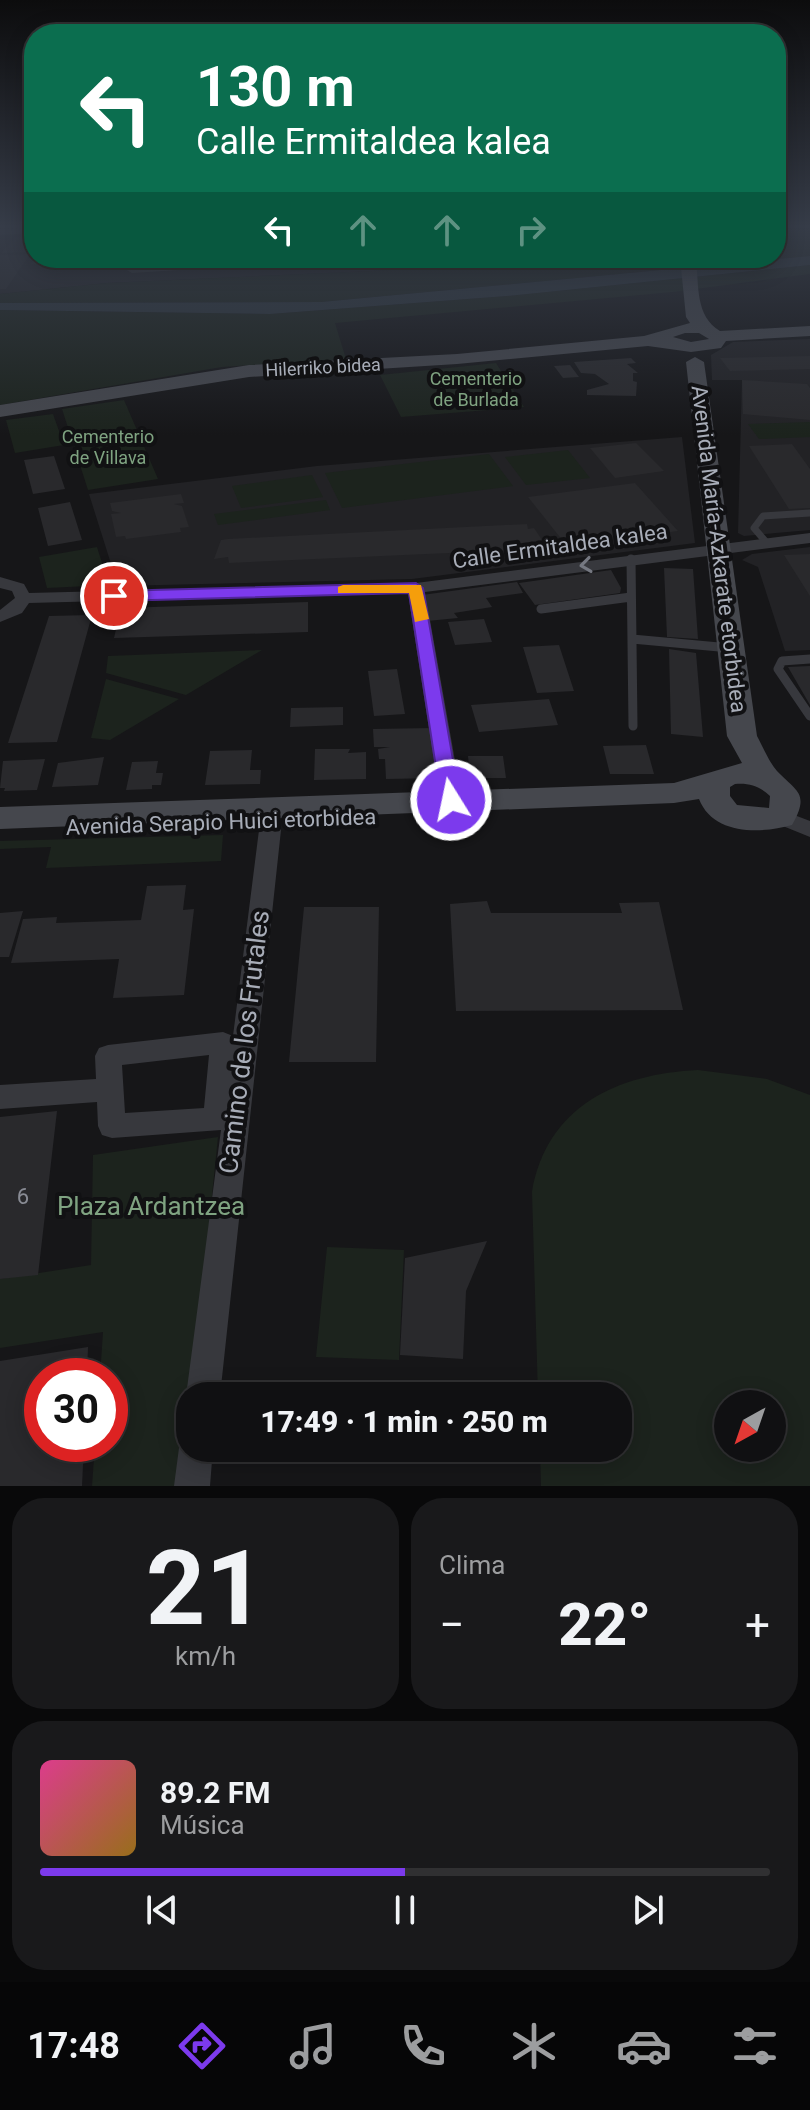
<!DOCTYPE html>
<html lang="es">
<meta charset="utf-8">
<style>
body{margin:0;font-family:Roboto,sans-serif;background:#19191b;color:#f1f3f6;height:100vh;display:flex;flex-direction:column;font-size:30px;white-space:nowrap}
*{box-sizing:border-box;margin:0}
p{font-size:26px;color:#9c9d9f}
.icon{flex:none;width:44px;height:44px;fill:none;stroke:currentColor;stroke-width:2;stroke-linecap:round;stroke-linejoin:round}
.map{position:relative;height:1486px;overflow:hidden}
.details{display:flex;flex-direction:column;gap:12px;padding:12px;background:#09090a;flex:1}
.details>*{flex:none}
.guide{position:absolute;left:24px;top:24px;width:762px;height:244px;border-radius:32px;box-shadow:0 4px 20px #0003,0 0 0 2px #303032;background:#0b6e4f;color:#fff;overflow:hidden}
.needle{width:52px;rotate:220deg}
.tools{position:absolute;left:714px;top:1390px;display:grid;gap:16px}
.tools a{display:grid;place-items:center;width:72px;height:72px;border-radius:50%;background:#101012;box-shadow:0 4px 20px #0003,0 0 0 2px #303032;font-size:40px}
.speed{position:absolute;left:24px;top:1358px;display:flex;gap:16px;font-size:40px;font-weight:700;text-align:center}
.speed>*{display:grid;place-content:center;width:104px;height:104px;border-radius:50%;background:#101012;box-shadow:0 4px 20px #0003,0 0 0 2px #303032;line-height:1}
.speed .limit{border:12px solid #d22;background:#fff;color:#111}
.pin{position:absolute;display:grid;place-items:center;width:68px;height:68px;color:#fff;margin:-34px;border:4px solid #fff;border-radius:50%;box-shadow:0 2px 8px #0007}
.me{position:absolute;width:88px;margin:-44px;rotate:350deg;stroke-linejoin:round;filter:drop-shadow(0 0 6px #0008)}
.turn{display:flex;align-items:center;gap:28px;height:168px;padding:0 40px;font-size:36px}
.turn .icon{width:104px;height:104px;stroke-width:2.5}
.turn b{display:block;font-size:56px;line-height:68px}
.lanes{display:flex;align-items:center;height:76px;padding:0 40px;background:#0003;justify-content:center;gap:40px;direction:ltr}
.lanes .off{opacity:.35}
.big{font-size:60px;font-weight:800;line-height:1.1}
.details .tile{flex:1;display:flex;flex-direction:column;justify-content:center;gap:12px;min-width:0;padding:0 28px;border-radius:32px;background:#19191b}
.details .dial{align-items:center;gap:0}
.dial b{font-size:104px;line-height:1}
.song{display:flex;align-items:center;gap:24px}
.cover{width:96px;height:96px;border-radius:12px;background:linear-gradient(135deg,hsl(330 70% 55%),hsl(40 70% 35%))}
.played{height:8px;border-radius:4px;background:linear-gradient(90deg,#7c3aed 50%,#303032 50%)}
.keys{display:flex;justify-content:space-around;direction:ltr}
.heat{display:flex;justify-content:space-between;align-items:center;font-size:44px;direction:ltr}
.details .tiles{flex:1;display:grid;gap:12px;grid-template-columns:1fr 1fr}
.tile:last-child{grid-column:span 2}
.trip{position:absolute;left:176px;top:1382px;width:456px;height:80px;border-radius:32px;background:#101012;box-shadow:0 4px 20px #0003,0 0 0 2px #303032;font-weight:800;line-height:80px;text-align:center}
.tab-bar{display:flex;height:128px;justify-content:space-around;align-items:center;background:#060607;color:#9c9d9f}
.tab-bar .icon{width:56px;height:56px}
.tab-bar .active{color:#7c3aed}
.tab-bar b{font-size:36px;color:#f1f3f6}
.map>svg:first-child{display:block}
</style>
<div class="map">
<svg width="810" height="1486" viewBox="0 0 810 1486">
<rect width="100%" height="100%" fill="#161618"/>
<path fill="#222225" d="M0 227H34V258H593L592 261 107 283 0 294Z
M810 339V530L744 536 738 533 742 380H712L711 355 733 342Z
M682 437 695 543 412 579 118 586 89 494 317 466Z
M810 547V650L785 651 758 567 742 560 752 554Z"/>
<path fill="#1c231d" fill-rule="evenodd" d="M776 227H810V256L321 302 0 303V294L107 283 591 261 593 258H776Z
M810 265V274L673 292 335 323 346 359 222 367 0 405V310L270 314 507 296Z
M496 363 524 407 401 417 380 375Z
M124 400 158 479 88 490 62 409Z
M53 414 64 445 15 453 6 420Z
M810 422V437L759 439 748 424Z
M568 450 590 478 526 485 505 457Z
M489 454 513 486 342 508 325 473Z
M312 475 323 497 241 508 232 486Z
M326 500 330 510 218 525 214 514Z
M97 547 109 585 47 588 39 557Z
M262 650 186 695 106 673 108 656Z
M106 679 179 699 110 740 91 738Z
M223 835 221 861 46 868 51 847 0 849V841Z
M698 1070 767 1079 810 1095V1486H541L540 1448H618V1396H538L532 1192C547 1106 617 1074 698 1070ZM728 1404H772V1448H728Z
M218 1137 182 1486H92L95 1444H110V1376H100L103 1332 0 1348V1279L91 1265 93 1155Z
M327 1247 404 1250 399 1360 316 1357Z
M358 1385 455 1391V1396H357Z"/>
<path fill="#2c353c" d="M810 256V265L507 296 270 314 0 310V303L321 302Z"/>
<path fill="#29292c" d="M34 236V252L1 253 16 237Z
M30 254 6 289H0V255Z
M34 258H100L96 264H31Z
M810 356V369L730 371 720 358Z
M631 358 636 363 627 364 638 373H633V381L637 382 636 396 587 395V390L609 384 595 374 581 373 574 362Z
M570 365 579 377 563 378 554 366Z
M742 380 807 384 810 388V420L743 414Z
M636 443 664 471 615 478 590 448Z
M792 444 810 469V508L789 509 749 446Z
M54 456 65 489 33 494 24 460Z
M635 483 678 531 567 546 528 497Z
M181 494 184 503 174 504 182 506 189 527 180 528 181 532 126 539 125 536 116 537 111 514 121 513 112 511 110 503Z
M70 502 82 540 48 546 38 508Z
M527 524 528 529 534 528 542 540 534 541 535 549 229 563 228 557 214 559 221 540 228 539Z
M810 554V596L784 555Z
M664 568 693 569 698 639 667 637Z
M611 570 621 588 620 593 535 605 519 583Z
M517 582 523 593 486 598 492 607 454 613 458 618 427 621 422 595Z
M308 602V632L114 638 121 608Z
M92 615 57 742 8 743 49 616Z
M484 619 492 642 455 645 448 622Z
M559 645 574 691 537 693 523 647Z
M669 649 696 653 703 737 671 734Z
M810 666V705L788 667Z
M397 669 405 714 374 716 368 671Z
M549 699 558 725 479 732 471 705Z
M343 707V725L290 727 291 708Z
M434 728 439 778 386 779 385 759H379L378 749 390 747H374L373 729Z
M646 745 654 774H610L603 746Z
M315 749H350L348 753 366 752V779L314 780Z
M252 750 250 770H261L260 784 205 785 210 751Z
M468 756H503L506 778H470Z
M104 757 98 785 52 787 58 763Z
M45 759 37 790 4 791 5 788H0L3 761Z
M158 761 156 773H163L161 785H152V789L126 790 132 762Z
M186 885 183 910 194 909 184 995 113 998 119 959 11 963 23 919 57 917 56 923 141 920 147 886Z
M487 901 491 913H622L619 903 659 902 683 1010 456 1011 450 904Z
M304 907H379L376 1062H289Z
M23 911 9 957H0V913Z
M57 1111 38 1275 0 1279V1117Z
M487 1241 466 1291 463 1359 400 1355 405 1258Z
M88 1347 87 1376H42V1444H84L82 1486H0V1361Z"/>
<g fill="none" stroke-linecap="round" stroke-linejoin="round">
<path stroke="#37383d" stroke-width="7" d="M767 543 754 528 763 516 810 513"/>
<path stroke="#37383d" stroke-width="9" d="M631 559 633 726
M541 609 631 597
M632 639 730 648
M810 659 782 661 778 669 810 716"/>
<path fill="#37383d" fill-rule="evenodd" d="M34 227V233L0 235V229Z
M123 258H133L136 267 324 258 319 261 132 273 127 270Z
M810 533V543L425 592 462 800 451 807 440 800 408 593 29 603 22 613 0 622V610L15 598 12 591 0 588V577L24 584 29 593 416 583Z
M781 810 810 821V837L773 822 770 817Z
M270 823 278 825 281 830 220 1396H190V1405L186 1396 221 1130 112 1138 102 1135 98 1126 97 1102 0 1109V1085L96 1079 95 1056 99 1048 108 1045 223 1032 233 1036 259 830 262 825ZM209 1055 204 1108 125 1113 122 1065Z
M190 1433V1448H213L210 1486H174L179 1448 184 1436Z"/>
<path fill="#45474d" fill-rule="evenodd" d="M680 258H696C699 286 695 316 720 331L810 326V336L726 341 721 348 691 352 648 346 457 364 249 377 0 417V405L249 365 457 354 644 336 690 323 686 317ZM685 333H699L709 339 691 342 673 337Z
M695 357 704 362 757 736C763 747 769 762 777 771 797 792 810 793 792 825 760 834 713 835 699 799L674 803 0 829V807L674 783 742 763 727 736 686 362ZM735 784C750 783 759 786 770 796L769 808 737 805 730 796V787Z"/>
</g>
<defs><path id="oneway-chevron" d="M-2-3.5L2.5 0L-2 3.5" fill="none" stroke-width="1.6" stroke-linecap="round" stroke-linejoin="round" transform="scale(2)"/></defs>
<use stroke="#757881" href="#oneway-chevron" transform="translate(586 565) rotate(172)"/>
<linearGradient id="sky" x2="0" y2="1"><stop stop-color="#0c0c0d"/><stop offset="0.52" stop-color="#363c48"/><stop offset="1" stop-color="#363c48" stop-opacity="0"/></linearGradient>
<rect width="810" height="435" fill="url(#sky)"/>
<path fill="#7c3aed" stroke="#51269a" stroke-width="2" d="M416 583 423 588 460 800 451 807 441 800 409 593 114 601 106 596 114 591Z"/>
<path fill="#f59e0b" d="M343 585H421L429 619 415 622 409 593H338V587Z"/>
<g text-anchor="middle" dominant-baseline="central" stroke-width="8" stroke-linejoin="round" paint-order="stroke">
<g font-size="18" fill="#a8adb8" stroke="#111113">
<text transform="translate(323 367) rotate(-3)">Hilerriko bidea</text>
</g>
<g font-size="18" fill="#7fa381" stroke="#111113">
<text x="476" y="378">Cementerio<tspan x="476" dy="21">de Burlada</tspan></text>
<text x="108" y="436">Cementerio<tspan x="108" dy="21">de Villava</tspan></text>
</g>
<g font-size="22" fill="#a8adb8" stroke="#111113">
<text transform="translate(560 546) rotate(-8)">Calle Ermitaldea kalea</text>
<text transform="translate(719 549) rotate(83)">Avenida María-Azkarate etorbidea</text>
<text transform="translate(221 822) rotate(-2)">Avenida Serapio Huici etorbidea</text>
</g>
<g font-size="22" fill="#888b94">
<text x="23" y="1196">6</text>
</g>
<g font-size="26" fill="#a8adb8" stroke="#111113">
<text transform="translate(244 1042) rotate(-83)">Camino de los Frutales</text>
</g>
<g font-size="26" fill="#7fa381" stroke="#111113">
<text x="151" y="1206">Plaza Ardantzea</text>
</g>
</g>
</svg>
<div class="tools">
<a><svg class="needle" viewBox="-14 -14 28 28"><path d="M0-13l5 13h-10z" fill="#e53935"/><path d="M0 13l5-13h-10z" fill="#9c9d9f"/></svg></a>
</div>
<div class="speed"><div class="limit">30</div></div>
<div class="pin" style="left:114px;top:596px;background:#d93025"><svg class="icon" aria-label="arrive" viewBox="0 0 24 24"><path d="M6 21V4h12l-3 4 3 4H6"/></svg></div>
<svg class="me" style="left:451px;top:800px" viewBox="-20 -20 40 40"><circle r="17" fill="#7c3aed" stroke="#fff" stroke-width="3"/><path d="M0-11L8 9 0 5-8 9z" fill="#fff"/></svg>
<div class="trip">17:49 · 1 min · 250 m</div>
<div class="guide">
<div class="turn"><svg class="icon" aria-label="left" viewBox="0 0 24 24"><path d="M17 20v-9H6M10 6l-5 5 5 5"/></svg><div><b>130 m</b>Calle Ermitaldea kalea</div></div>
<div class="lanes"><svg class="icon" aria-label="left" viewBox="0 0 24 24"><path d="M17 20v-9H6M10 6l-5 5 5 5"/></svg><svg class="icon off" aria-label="ahead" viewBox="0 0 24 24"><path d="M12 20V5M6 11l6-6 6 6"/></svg><svg class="icon off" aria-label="ahead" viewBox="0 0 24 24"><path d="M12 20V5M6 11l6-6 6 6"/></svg><svg class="icon off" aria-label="right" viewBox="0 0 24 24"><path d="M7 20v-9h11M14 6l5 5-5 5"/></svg></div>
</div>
</div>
<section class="details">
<div class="tiles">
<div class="tile dial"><b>21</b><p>km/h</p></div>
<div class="tile"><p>Clima</p>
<div class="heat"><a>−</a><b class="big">22°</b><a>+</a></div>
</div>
<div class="tile">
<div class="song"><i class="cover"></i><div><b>89.2 FM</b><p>Música</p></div></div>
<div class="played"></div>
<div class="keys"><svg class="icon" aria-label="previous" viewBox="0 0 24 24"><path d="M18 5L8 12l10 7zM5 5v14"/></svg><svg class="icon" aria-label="pause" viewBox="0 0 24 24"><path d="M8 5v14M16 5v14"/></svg><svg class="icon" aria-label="next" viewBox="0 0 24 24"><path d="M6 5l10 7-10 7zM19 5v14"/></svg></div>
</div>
</div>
</section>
<nav class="tab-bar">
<b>17:48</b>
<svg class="icon active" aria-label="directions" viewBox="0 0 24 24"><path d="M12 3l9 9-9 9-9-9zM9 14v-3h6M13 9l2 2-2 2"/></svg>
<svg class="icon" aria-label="music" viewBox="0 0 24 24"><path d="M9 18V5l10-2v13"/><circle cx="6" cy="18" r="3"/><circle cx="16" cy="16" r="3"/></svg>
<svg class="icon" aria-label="phone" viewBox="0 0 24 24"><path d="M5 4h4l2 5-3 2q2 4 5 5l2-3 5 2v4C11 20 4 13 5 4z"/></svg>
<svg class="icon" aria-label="climate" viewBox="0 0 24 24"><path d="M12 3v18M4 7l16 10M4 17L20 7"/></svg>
<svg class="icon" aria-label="car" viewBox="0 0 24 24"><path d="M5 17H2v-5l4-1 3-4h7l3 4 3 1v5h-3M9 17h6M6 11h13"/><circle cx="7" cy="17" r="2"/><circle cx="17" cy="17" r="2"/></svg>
<svg class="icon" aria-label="filters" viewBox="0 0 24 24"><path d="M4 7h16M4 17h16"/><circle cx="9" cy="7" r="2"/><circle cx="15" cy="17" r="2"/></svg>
</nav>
